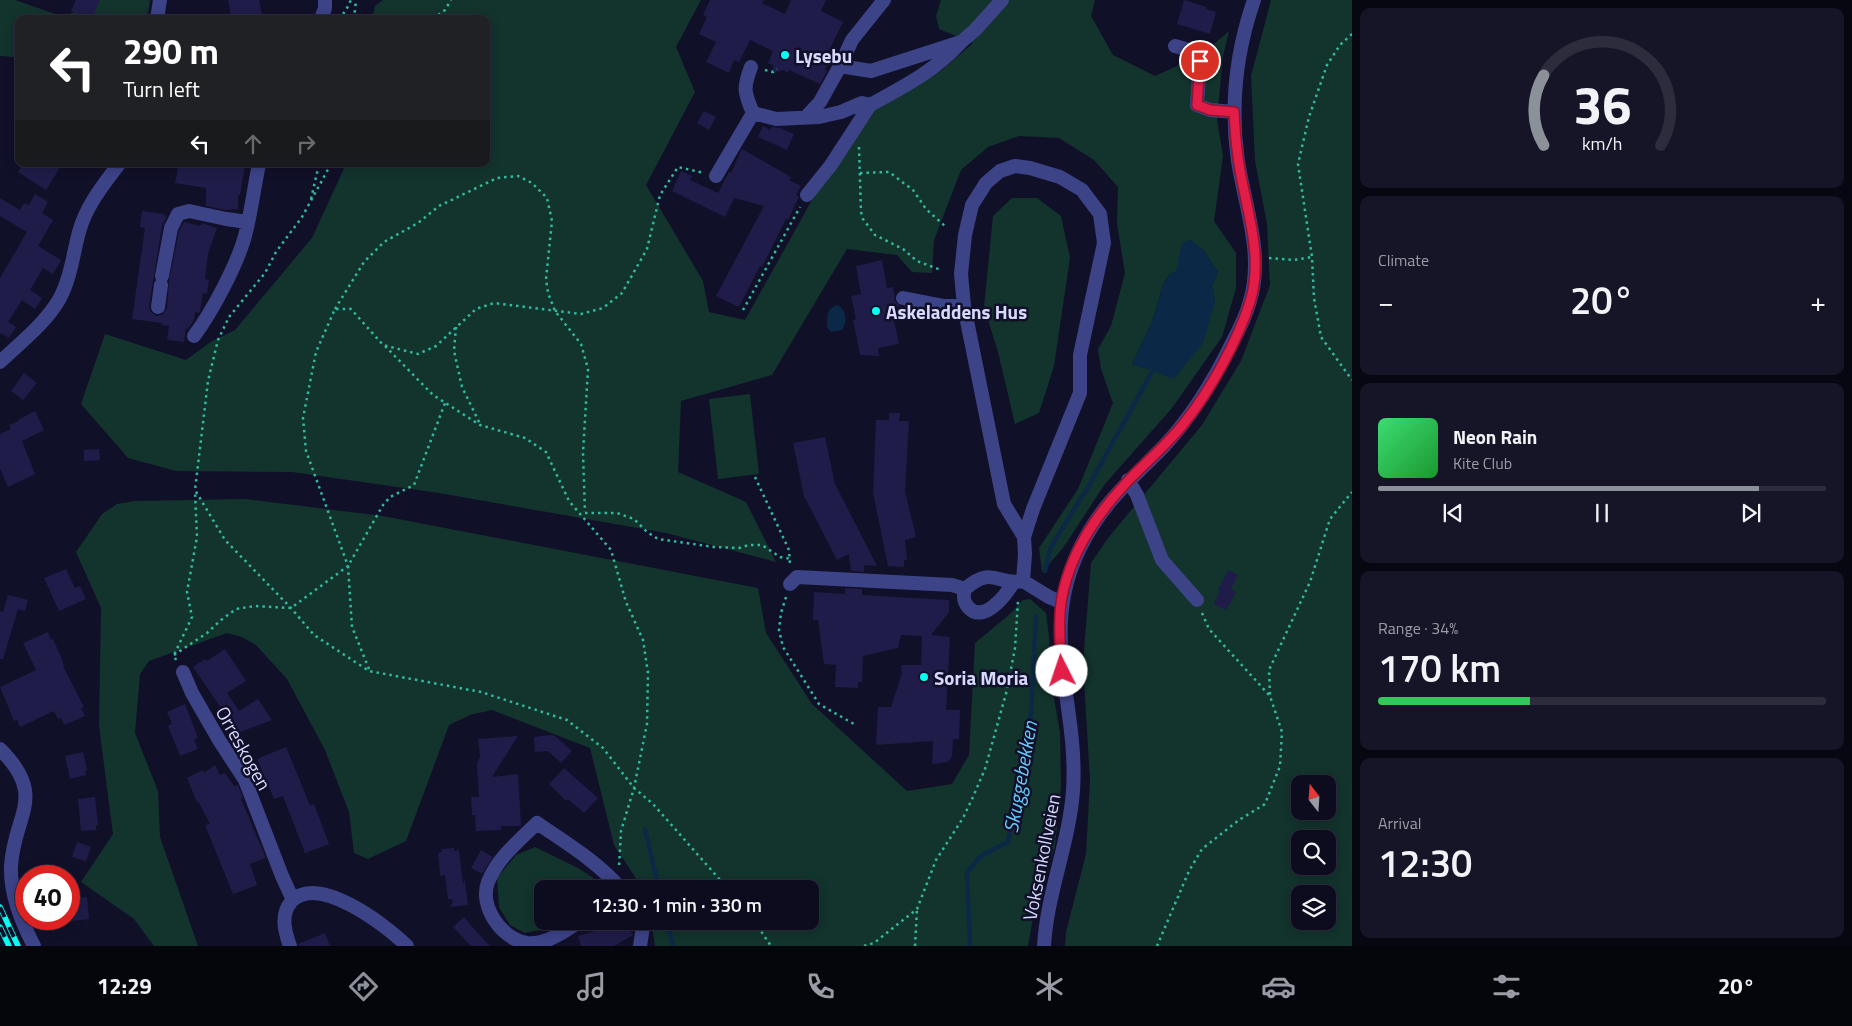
<!DOCTYPE html>
<meta charset="utf-8">
<style>
body{margin:0;font-family:"Titillium Web",sans-serif;background:#161528;color:#f1f3f6;height:100vh;display:flex;flex-direction:column;font-size:19px;white-space:nowrap}
*{box-sizing:border-box;margin:0}
p{font-size:16px;color:#9a9ba4}
.icon{flex:none;width:28px;height:28px;fill:none;stroke:currentColor;stroke-width:2;stroke-linecap:round;stroke-linejoin:round}
.map{position:relative;flex:1;overflow:hidden}
.side{display:flex;flex-direction:column;gap:8px;padding:8px;background:#070711;width:500px}
.side>*{flex:none}
.banner{position:absolute;left:15px;top:15px;width:475px;height:152px;border-radius:10px;box-shadow:0 2px 12px #0003,0 0 0 1px #2d2c3d;background:#202124;color:#fff;overflow:hidden}
.needle{width:32px;rotate:343deg}
.buttons{position:absolute;left:1291px;top:775px;display:grid;gap:10px}
.buttons a{display:grid;place-items:center;width:45px;height:45px;border-radius:10px;background:#0d0c1f;box-shadow:0 2px 12px #0003,0 0 0 1px #2d2c3d;font-size:25px}
.speed{position:absolute;left:15px;top:865px;display:flex;gap:10px;font-size:25px;font-weight:700;text-align:center}
.speed>*{display:grid;place-content:center;width:65px;height:65px;border-radius:50%;background:#0d0c1f;box-shadow:0 2px 12px #0003,0 0 0 1px #2d2c3d;line-height:1}
.speed .limit{border:8px solid #d22;background:#fff;color:#111}
.pin{position:absolute;display:grid;place-items:center;width:42px;height:42px;color:#fff;margin:-21px;border:2px solid #fff;border-radius:50%;box-shadow:0 1px 5px #0007}
.me{position:absolute;width:55px;margin:-28px;rotate:356deg;stroke-linejoin:round;filter:drop-shadow(0 0 4px #0008)}
.turn{display:flex;align-items:center;gap:18px;height:105px;padding:0 25px;font-size:22px}
.turn .icon{width:65px;height:65px;stroke-width:2.5}
.turn b{display:block;font-size:35px;line-height:42px}
.lanes{display:flex;align-items:center;height:48px;padding:0 25px;background:#0003;justify-content:center;gap:25px;direction:ltr}
.lanes .off{opacity:.35}
.big{font-size:38px;font-weight:600;line-height:1.1}
.side .card{flex:1;display:flex;flex-direction:column;justify-content:center;gap:8px;min-width:0;padding:0 18px;border-radius:10px;background:#161528}
.side .dial{align-items:center;gap:0}
.dial svg{height:130px;overflow:visible;fill:none;stroke:#2d2c3d;stroke-width:7;stroke-linecap:round;text-anchor:middle}
.dial text{fill:#f1f3f6;stroke:none}
.song{display:flex;align-items:center;gap:15px}
.cover{width:60px;height:60px;border-radius:8px;background:linear-gradient(135deg,hsl(140 70% 55%),hsl(130 70% 35%))}
.played{height:5px;border-radius:2px;background:linear-gradient(90deg,#8c9099 85%,#2d2c3d 85%)}
.keys{display:flex;justify-content:space-around;direction:ltr}
.heat{display:flex;justify-content:space-between;align-items:center;font-size:28px;direction:ltr}
.charge{height:8px;border-radius:4px;background:linear-gradient(90deg,#34c759 34%,#2d2c3d 0)}
.trip{position:absolute;left:534px;top:880px;width:285px;height:50px;border-radius:10px;background:#0d0c1f;box-shadow:0 2px 12px #0003,0 0 0 1px #2d2c3d;font-weight:600;line-height:50px;text-align:center}
.tab-bar{display:flex;height:80px;justify-content:space-around;align-items:center;background:#05050c;color:#9a9ba4}
.tab-bar .icon{width:35px;height:35px}
.tab-bar .selected{color:#8c9099}
.tab-bar b{font-size:22px;color:#f1f3f6}
main{display:flex;flex:1;min-height:0}
.map>svg:first-child{display:block}
</style>
<main>
<div class="map">
<svg width="1352" height="946" viewBox="0 0 1352 946">
<rect width="100%" height="100%" fill="#111029"/>
<path fill="#13332d" fill-rule="evenodd" d="M0 0H15L64 17 76 11 77 0H150L147 19H19V60L13 57 0 56Z
M383 0H701L676 47 695 92 646 185 703 281 709 312 745 320 860 114 942 70 973 43 939 29 936 16 941 0H1095L1091 16 1113 55 1155 76 1201 55 1229 31 1223 56 1217 119 1223 156 1214 221 1236 253V288L1222 337 1172 408 1105 484 1063 548 1042 572 1039 548 1078 489 1113 403 1101 369 1098 349 1111 326 1125 273 1117 224 1118 187 1094 160 1059 138 1019 136 988 147 961 170 934 240 932 273 912 272 897 255 847 249 772 375 681 401 678 472 746 502 776 562 666 533 439 493 292 472 176 471 128 458 81 404 105 334 186 360 212 341 235 330 312 238 346 164H486V19H372L375 6ZM1190 240 1203 250 1218 272 1212 286 1215 302 1153 370 1132 364 1152 322 1163 285 1170 274 1176 272Z
M1271 0H1352V946H1065L1066 932 1086 854 1090 780 1083 663 1091 563 1108 538 1202 425 1241 361 1270 285 1267 224 1255 161 1251 76ZM1300 784H1328V811H1300ZM1300 839H1328V866H1300ZM1300 894H1328V921H1300Z
M1012 198H1037L1061 216 1070 258 1054 366 1039 413 1015 424 998 352 984 307 993 216Z
M750 394 759 474 718 479 709 399Z
M245 499 383 516 758 588 766 633 812 704 907 791 952 784 969 755 975 643 1010 614 1023 600 1030 599 1046 613 1049 637 1051 681 1060 732 1061 786 1055 846 1036 902 1028 946H655L651 921H810V889H643L614 845 590 748 492 710 470 715 449 725 406 841 368 859 354 853 349 812 325 750 287 679 256 645 242 637 227 633 149 661 140 674 135 733 158 791 160 837 198 946H154L134 919 81 882 113 834 99 726 101 608 76 552 102 514 117 504 134 501Z
M535 847 578 868 609 888 542 889V921H565L555 927 525 933 510 925 499 907 497 878 516 855Z"/>
<path fill="#0b2947" d="M1190 240 1203 250 1218 272 1212 286 1215 302 1203 343 1174 379 1132 364 1152 322 1163 285 1171 273 1176 272 1182 243Z
M837 305C846 309 848 322 842 330L831 332 827 327C828 318 825 309 837 305Z"/>
<g fill="none" stroke-linecap="round" stroke-linejoin="round">
<path stroke="#0b2947" stroke-width="4.5" d="M1045 571 1051 547 1088 487 1153 370
M645 829 659 889
M667 921 673 946
M970 946 967 873 981 856 1008 842 1031 714 1036 616"/>
</g>
<path fill="#1f1c49" d="M76 0H100L92 19 71 11Z
M228 0H259L263 19H237L236 15 231 16Z
M710 0H764L762 3 785 14 791 0H826L821 11 843 22 825 59 829 61 825 70 827 71 820 84 789 70 788 73 783 70 770 74 774 66 768 63 773 51 750 40 739 62 734 60 729 73 706 62 716 42 699 34 707 17 703 15Z
M1184 0 1207 7 1206 9 1216 12 1210 34 1177 24Z
M704 111 716 117 709 130 697 123Z
M763 126 770 130 772 127 780 128 794 134 787 150 758 137Z
M742 149 791 177 789 180 801 186 796 195 799 197 788 220 786 219 762 267 760 266 739 307 716 296 764 206 734 198 725 217 672 191 681 171 692 176 690 180 718 193 729 172 731 173Z
M23 164H50L59 169 46 190 18 172Z
M179 164H245L240 195H238V209L225 210 206 206V188L175 183Z
M35 194 48 202 42 213 53 220 38 246 61 260 53 274 43 268 30 290 42 298 35 309 22 300 8 322 16 327 9 338 1 333 0 335V278L27 232 0 216V198L20 210 24 203 29 205Z
M142 211 164 214V215L167 216 162 226 149 306 150 311 156 316 162 315 167 308 169 281 179 231 184 222 200 226 202 223 217 228 208 254 205 279 209 280 207 294 203 293 200 311 199 313 195 312 194 320 188 329 186 328 184 342 167 340 169 326 162 325V323L132 319 145 228 140 227Z
M882 260 887 288 893 287 895 301 900 306 897 307 898 315 893 316 899 344 878 348 879 356 860 355 853 320 856 319 851 296 861 294 856 266Z
M24 373 37 383 23 400 11 391Z
M35 411 44 430 22 441 35 474 8 487 0 469V434L11 429 9 425 19 421 18 420Z
M889 413H900L899 421H909L905 491 916 537 905 540 907 560H904V567L888 566 873 493 876 420H889Z
M825 437 835 484 877 566 864 565V572L851 571 849 554 837 560 804 496 793 443Z
M99 449 100 460 84 461V450Z
M66 569 75 588 80 586 86 599 59 611 44 578Z
M1228 570 1238 575 1231 589 1236 592 1226 610 1214 604 1220 591 1218 590Z
M845 588 862 589V595L949 600V612L931 635 950 637 946 710H960L959 739H953L952 756 948 762 932 764 933 741 876 745 878 707H891L902 673 901 665H921L922 636 901 635 898 648 863 656 862 682H858V688L835 687 836 665 824 664 818 620H813L814 592 845 594Z
M8 595 28 600 25 611 18 609 3 659H0V611L3 612Z
M48 632 51 640 53 639 62 659 64 668 84 707 81 708 85 716 64 725 61 718 58 719 54 711 20 727 17 720 14 721 0 687 36 670 23 643Z
M225 649 246 681 227 693 239 711 258 699 272 720 238 733 193 667 205 659 207 661Z
M185 704 198 738 194 740 198 749 180 756 168 726 172 724 167 712Z
M551 735 555 736 572 751 561 763 548 751 535 752 534 737Z
M518 736 492 777 518 774 521 826H501V830L476 831 475 815H472L471 797H479L477 764 480 756 478 739Z
M286 747 310 805 314 804 329 844 305 853 283 796 274 799 257 759Z
M83 752 87 770 85 771 86 775 70 779 65 756Z
M215 765 220 775 225 773 234 786 238 785 243 798 241 799 266 858 250 864 257 885 233 894 205 825 210 824 198 801 197 802 187 778 203 770 204 773Z
M564 768 598 798 584 813 568 799 566 801 549 784Z
M95 797 98 825H96V830L81 831 78 799Z
M77 842 91 847 86 861 72 857Z
M454 848V851L459 850 463 884 465 880 468 905 450 907 453 902 452 899H448L445 875 440 876 438 853 442 852V849Z
M481 850 493 857 482 874 471 868Z
M85 897H87L89 919 72 921 69 899Z
M464 917 475 930 490 946H471L453 927Z
M625 921 633 935 614 946H581L578 936 612 926V928Z
M325 933 330 946H299L298 944Z"/>
<g fill="none" stroke-linecap="round" stroke-linejoin="round">
<path stroke="#31ba9f" stroke-width="2.5" stroke-dasharray="2.5 4" stroke-linecap="butt" d="M339 19 346 10 351 0
M354 19 356 0
M433 19 445 10 451 0
M1352 34 1340 45 1327 65 1309 117 1298 164 1312 257 1314 298 1321 337 1352 380
M765 70 773 72 777 69
M859 147 861 212 863 219 875 235 903 249 917 261 941 270
M331 164 302 217 276 252 265 273 229 317 218 340 208 381 195 490 225 540 291 608 314 635 369 671 481 692 567 720 603 748 634 788 653 804 728 889
M860 173 889 172 913 190 926 209 946 227
M311 199 319 164
M1269 258 1294 260 1312 257
M335 309 364 262 384 242 418 223 439 206 497 178 518 176 532 183 547 198 552 221 546 279 548 293 555 311 581 344 588 369 583 453 585 512
M743 310 800 207
M456 327 454 351 462 387 480 424
M385 346 433 395 480 425 525 438 546 452 569 501 611 550 626 602 643 640 648 673 647 724 634 788 621 831 619 867
M755 477 789 550 790 565
M585 513H617L634 519 647 532 658 539 714 547 739 548 749 545H762L780 557 791 559
M786 597 781 613 779 630 783 647 819 704 854 724
M1202 613 1209 629 1269 695
M174 655 207 633 221 620 236 609 255 606 291 608 348 566 306 451 303 418 316 352 335 309H351L383 345 418 354 436 346 476 309 494 303 581 314 603 308 622 293 647 249 660 195 678 167 704 173
M176 660 174 655 192 617 187 592 197 537 195 492
M369 669 352 627 348 566 383 505 390 497 414 485 445 403
M754 921 771 946
M864 946 874 943 917 909 936 860 963 818 973 797 985 769 1007 690 1015 648 1018 601
M915 946 917 909
M1157 946 1189 871 1202 849 1239 820 1265 804 1280 766 1282 732 1270 696 1269 670 1310 582 1330 519 1352 492"/>
<path stroke="#3c4387" stroke-width="14" d="M884 0 852 40 840 66 871 71 961 42 975 30 1002 0
M157 19 160 0
M321 19 325 8V0
M1175 46 1189 50 1198 55 1200 61 1197 105 1210 110 1234 112
M751 67C743 88 744 92 753 113L776 119 819 117 841 112 862 103 870 105C903 87 935 71 961 42
M806 117 820 102 840 66
M716 176 753 113
M807 195 831 165 870 105
M162 276 171 228 178 214 189 211 226 219 248 222
M903 298 944 306H964
M158 307 161 285
M194 336C212 312 237 265 245 236 251 213 254 188 259 164
M0 362C21 342 46 323 60 298 71 277 73 254 79 232 86 206 103 185 119 164
M1128 480 1137 495 1162 560 1197 600
M1023 581 1025 554 1024 537 1033 509 1080 393V355L1104 243 1100 214 1082 190 1060 177 1030 168 1015 166 1000 171 986 183 972 205 965 235 961 274 964 306 1004 504 1024 537
M1013 583C1006 595 983 625 968 607 963 601 963 596 965 589 993 564 999 587 1023 581L1049 597 1061 602
M790 584 797 577 952 585 965 589
M183 672 192 693 219 740 245 780 282 876 293 900
M0 749C48 797 14 814 11 866 10 894 21 921 34 946
M580 921C565 931 546 945 527 943 501 939 479 906 488 882 498 857 519 841 537 823 566 843 598 862 621 889
M639 921 643 927 640 946
M290 946C285 932 280 915 291 902 317 872 387 926 407 946
M1044 946C1047 893 1069 844 1073 791 1079 703 1037 632 1081 546 1103 502 1132 479 1165 445 1193 415 1214 380 1232 343 1239 330 1246 316 1250 301 1264 254 1245 207 1238 161 1230 106 1236 52 1254 0"/>
<defs>
<path id="rail" d="M0 907 18 946
M0 927 9 946"/>
</defs>
<use href="#rail" stroke="#05fef4" stroke-width="5.5"/>
<use href="#rail" stroke="#111029" stroke-width="4" stroke-dasharray="11" stroke-linecap="butt"/>
</g>
<g fill="none" stroke-linecap="round" stroke-linejoin="round">
<defs>
<path id="route" d="M1062 671C1060 649 1058 625 1061 603 1068 557 1096 515 1127 482 1146 462 1168 444 1185 422 1210 391 1238 340 1250 302 1263 261 1249 217 1241 176 1237 155 1235 133 1234 112L1210 110 1197 105 1200 61"/>
</defs>
<use href="#route" stroke="#92132f" stroke-width="12"/>
<use href="#route" stroke="#e11d48" stroke-width="9"/>
</g>
<g fill="#05fef4" stroke="#111029" stroke-width="2">
<circle cx="785" cy="55" r="5"/>
<circle cx="876" cy="311" r="5"/>
<circle cx="924" cy="677" r="5"/>
</g>
<g text-anchor="middle" dominant-baseline="central" stroke-width="5" stroke-linejoin="round" paint-order="stroke">
<g font-size="19" font-weight="bold" fill="#d8d9ff" stroke="#111029" text-anchor="start">
<text x="795" y="55">Lysebu</text>
<text x="886" y="311">Askeladdens Hus</text>
<text x="934" y="677">Soria Moria</text>
</g>
<g font-size="19" fill="#d8d9ff" stroke="#111029">
<text transform="translate(244 748) rotate(61)">Orreskogen</text>
<text transform="translate(1041 857) rotate(-79)">Voksenkollveien</text>
</g>
<g font-size="20" font-style="italic" fill="#67cdfe" stroke="#111029">
<text transform="translate(1020 777) rotate(-80)">Skuggebekken</text>
</g>
</g>
</svg>
<div class="buttons">
<a><svg class="needle" viewBox="-14 -14 28 28"><path d="M0-13l5 13h-10z" fill="#e53935"/><path d="M0 13l5-13h-10z" fill="#9a9ba4"/></svg></a>
<a><svg class="icon" aria-label="search" viewBox="0 0 24 24"><circle cx="10" cy="10" r="6"/><path d="M15 15l6 6"/></svg></a>
<a><svg class="icon" aria-label="layers" viewBox="0 0 24 24"><path d="M12 4l9 5-9 5-9-5zM3 14l9 5 9-5"/></svg></a>
</div>
<div class="speed"><div class="limit">40</div></div>
<div class="pin" style="left:1200px;top:61px;background:#d93025"><svg class="icon" aria-label="arrive" viewBox="0 0 24 24"><path d="M6 21V4h12l-3 4 3 4H6"/></svg></div>
<svg class="me" style="left:1062px;top:671px" viewBox="-20 -20 40 40"><circle r="19" fill="#fff"/><path d="M0-13L10 11 0 6-10 11z" fill="#e11d48"/></svg>
<div class="trip">12:30 · 1 min · 330 m</div>
<div class="banner">
<div class="turn"><svg class="icon" aria-label="left" viewBox="0 0 24 24"><path d="M17 20v-9H6M10 6l-5 5 5 5"/></svg><div><b>290 m</b>Turn left</div></div>
<div class="lanes"><svg class="icon" aria-label="left" viewBox="0 0 24 24"><path d="M17 20v-9H6M10 6l-5 5 5 5"/></svg><svg class="icon off" aria-label="ahead" viewBox="0 0 24 24"><path d="M12 20V5M6 11l6-6 6 6"/></svg><svg class="icon off" aria-label="right" viewBox="0 0 24 24"><path d="M7 20v-9h11M14 6l5 5-5 5"/></svg></div>
</div>
</div>
<section class="side">
<div class="card dial"><svg viewBox="0 0 100 80">
<path d="M14 69A42 42 0 1 1 86 69"/>
<path d="M14 69A42 42 0 0 1 14 26" stroke="#8c9099"/>
<text x="50" y="56" font-size="32" font-weight="700">36</text>
<text x="50" y="72" font-size="11">km/h</text>
</svg></div>
<div class="card"><p>Climate</p>
<div class="heat"><a>−</a><b class="big">20°</b><a>+</a></div>
</div>
<div class="card">
<div class="song"><i class="cover"></i><div><b>Neon Rain</b><p>Kite Club</p></div></div>
<div class="played"></div>
<div class="keys"><svg class="icon" aria-label="previous" viewBox="0 0 24 24"><path d="M18 5L8 12l10 7zM5 5v14"/></svg><svg class="icon" aria-label="pause" viewBox="0 0 24 24"><path d="M8 5v14M16 5v14"/></svg><svg class="icon" aria-label="next" viewBox="0 0 24 24"><path d="M6 5l10 7-10 7zM19 5v14"/></svg></div>
</div>
<div class="card"><p>Range · 34%</p><b class="big">170 km</b><div class="charge"></div></div>
<div class="card"><p>Arrival</p><b class="big">12:30</b></div>
</section>
</main>
<nav class="tab-bar">
<b>12:29</b>
<svg class="icon selected" aria-label="directions" viewBox="0 0 24 24"><path d="M12 3l9 9-9 9-9-9zM9 14v-3h6M13 9l2 2-2 2"/></svg>
<svg class="icon" aria-label="music" viewBox="0 0 24 24"><path d="M9 18V5l10-2v13"/><circle cx="6" cy="18" r="3"/><circle cx="16" cy="16" r="3"/></svg>
<svg class="icon" aria-label="phone" viewBox="0 0 24 24"><path d="M5 4h4l2 5-3 2q2 4 5 5l2-3 5 2v4C11 20 4 13 5 4z"/></svg>
<svg class="icon" aria-label="climate" viewBox="0 0 24 24"><path d="M12 3v18M4 7l16 10M4 17L20 7"/></svg>
<svg class="icon" aria-label="car" viewBox="0 0 24 24"><path d="M5 17H2v-5l4-1 3-4h7l3 4 3 1v5h-3M9 17h6M6 11h13"/><circle cx="7" cy="17" r="2"/><circle cx="17" cy="17" r="2"/></svg>
<svg class="icon" aria-label="filters" viewBox="0 0 24 24"><path d="M4 7h16M4 17h16"/><circle cx="9" cy="7" r="2"/><circle cx="15" cy="17" r="2"/></svg>
<b>20°</b>
</nav>
